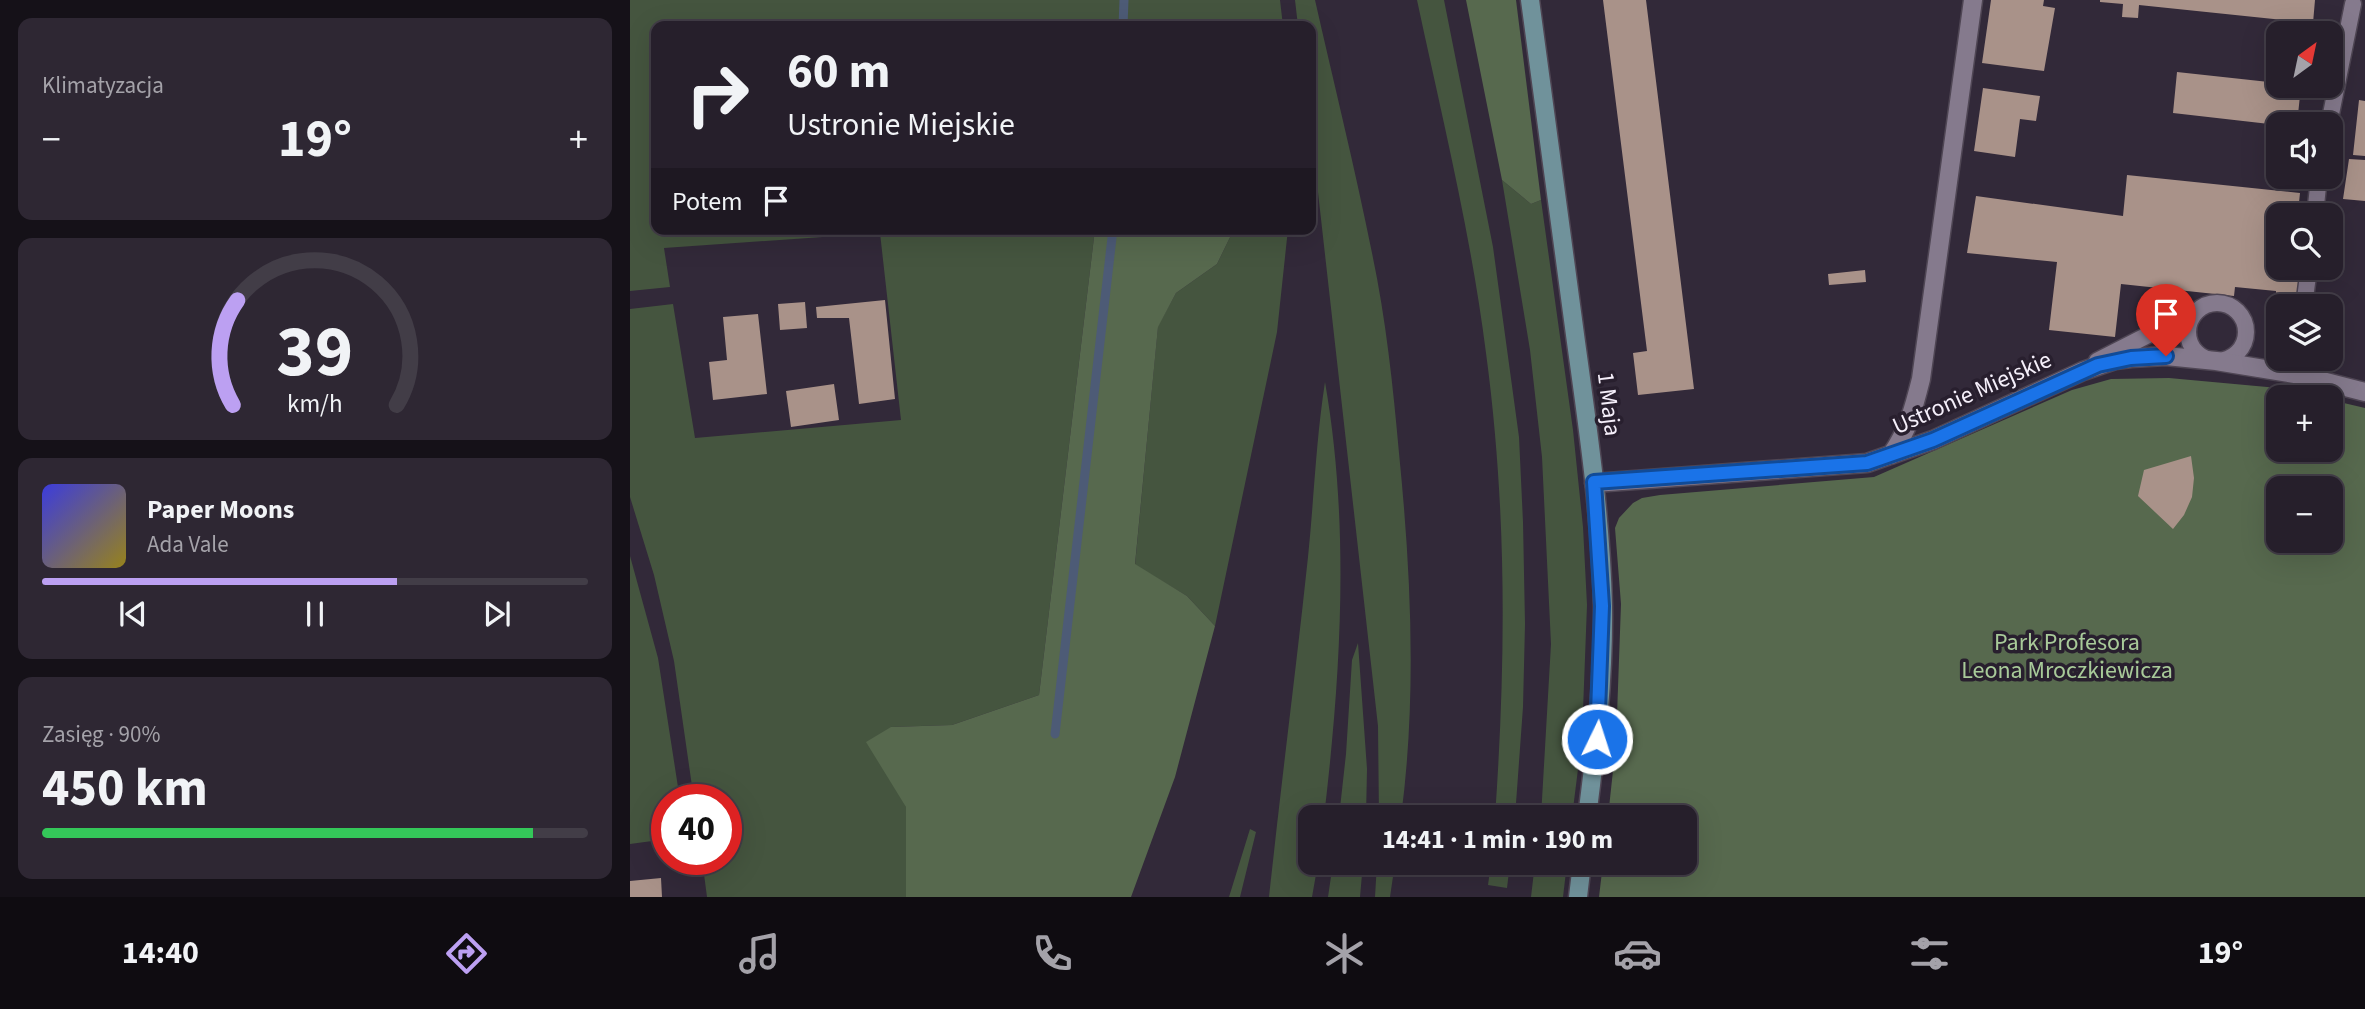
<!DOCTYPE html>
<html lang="pl">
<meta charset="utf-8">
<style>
body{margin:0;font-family:"Source Sans 3",sans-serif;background:#2e2733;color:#f1f3f6;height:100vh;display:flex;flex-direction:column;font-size:26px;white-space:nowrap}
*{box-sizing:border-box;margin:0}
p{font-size:23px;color:#a4a2a9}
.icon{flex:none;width:38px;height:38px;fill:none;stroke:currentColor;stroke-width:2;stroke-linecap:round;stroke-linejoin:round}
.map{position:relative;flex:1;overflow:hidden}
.drawer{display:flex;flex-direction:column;gap:18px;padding:18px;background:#151118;width:630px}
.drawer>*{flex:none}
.guide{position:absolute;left:21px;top:21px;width:665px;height:214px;border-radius:14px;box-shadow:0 7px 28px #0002,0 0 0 2px #423d47;background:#261f2b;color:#f1f3f6;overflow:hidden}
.needle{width:46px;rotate:33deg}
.tools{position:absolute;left:1636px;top:21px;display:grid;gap:14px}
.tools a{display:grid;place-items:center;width:77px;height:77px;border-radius:14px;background:#261f2b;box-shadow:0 7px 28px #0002,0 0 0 2px #423d47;font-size:35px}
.speed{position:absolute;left:21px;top:784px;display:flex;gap:14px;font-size:35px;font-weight:700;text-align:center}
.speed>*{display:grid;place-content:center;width:91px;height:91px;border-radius:50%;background:#261f2b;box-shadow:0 7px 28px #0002,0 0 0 2px #423d47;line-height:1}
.speed .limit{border:10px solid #d22;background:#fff;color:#111}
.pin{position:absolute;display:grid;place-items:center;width:60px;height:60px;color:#fff;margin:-72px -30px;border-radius:50% 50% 50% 0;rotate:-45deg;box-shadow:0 0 7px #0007}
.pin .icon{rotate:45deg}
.me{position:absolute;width:77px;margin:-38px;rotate:4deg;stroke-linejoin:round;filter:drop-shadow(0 0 5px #0008)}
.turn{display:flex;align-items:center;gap:24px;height:147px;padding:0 21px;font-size:32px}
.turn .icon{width:91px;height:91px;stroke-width:2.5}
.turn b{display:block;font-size:49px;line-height:60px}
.then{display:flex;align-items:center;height:66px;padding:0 21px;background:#0003;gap:14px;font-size:26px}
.big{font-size:52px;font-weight:700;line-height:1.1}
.drawer .widget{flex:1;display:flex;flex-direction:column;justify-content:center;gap:10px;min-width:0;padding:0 24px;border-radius:14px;background:#2e2733}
.drawer .dial{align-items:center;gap:0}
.dial svg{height:182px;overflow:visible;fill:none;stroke:#423d47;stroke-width:7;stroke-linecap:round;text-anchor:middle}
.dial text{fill:#f1f3f6;stroke:none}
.song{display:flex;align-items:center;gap:21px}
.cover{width:84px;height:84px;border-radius:10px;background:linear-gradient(135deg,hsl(240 70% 55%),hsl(50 70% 35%))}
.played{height:7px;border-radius:4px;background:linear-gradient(90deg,#bca0f2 65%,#423d47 65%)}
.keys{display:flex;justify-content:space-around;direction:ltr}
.heat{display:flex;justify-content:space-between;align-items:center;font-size:38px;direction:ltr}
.charge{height:10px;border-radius:5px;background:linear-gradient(90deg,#34c759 90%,#423d47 0)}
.trip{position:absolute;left:668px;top:805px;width:399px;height:70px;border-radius:14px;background:#261f2b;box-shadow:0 7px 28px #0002,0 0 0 2px #423d47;font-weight:700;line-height:70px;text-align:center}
.dock{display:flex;height:112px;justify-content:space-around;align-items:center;background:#0f0c11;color:#a4a2a9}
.dock .icon{width:49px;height:49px}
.dock .current{color:#bca0f2}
.dock b{font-size:32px;color:#f1f3f6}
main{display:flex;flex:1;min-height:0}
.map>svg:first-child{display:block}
</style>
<main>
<section class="drawer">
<div class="widget"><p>Klimatyzacja</p>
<div class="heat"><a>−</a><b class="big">19°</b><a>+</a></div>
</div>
<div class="widget dial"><svg viewBox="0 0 100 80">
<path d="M14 69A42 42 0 1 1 86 69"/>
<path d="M14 69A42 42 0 0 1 16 23" stroke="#bca0f2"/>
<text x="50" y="56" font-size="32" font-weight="700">39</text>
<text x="50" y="72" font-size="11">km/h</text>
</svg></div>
<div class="widget">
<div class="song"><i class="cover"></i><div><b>Paper Moons</b><p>Ada Vale</p></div></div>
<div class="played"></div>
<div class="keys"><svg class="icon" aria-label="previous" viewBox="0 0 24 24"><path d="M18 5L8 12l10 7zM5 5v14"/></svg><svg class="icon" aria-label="pause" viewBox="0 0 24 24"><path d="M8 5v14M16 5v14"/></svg><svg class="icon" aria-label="next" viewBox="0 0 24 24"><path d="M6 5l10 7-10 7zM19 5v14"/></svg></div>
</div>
<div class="widget"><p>Zasięg · 90%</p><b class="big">450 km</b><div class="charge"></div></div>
</section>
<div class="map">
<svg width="1735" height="897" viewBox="0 0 1735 897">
<rect width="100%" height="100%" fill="#322939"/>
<path fill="#45553f" d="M0 0H650L653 26H26V229H465L409 695 322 725 261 727 276 807V897H77L72 859H96V800H64L44 661 24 575 0 497V309L43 304 65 438 271 420 250 233 34 248 40 287 0 291Z
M665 0H685C704 84 725 168 742 253 756 319 763 386 769 453 781 573 787 697 771 817H749L748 726 681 130V26H668Z
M787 0H814L863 247 889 437 893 522 895 624 893 707 885 817H865C876 659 877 510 856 353 841 234 812 117 787 0Z
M872 180 901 204 911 200 943 430 953 527 957 605 952 737 942 817H911L921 644 912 457 900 350Z
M604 229H658L647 332 585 626 557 596 505 565 528 326 546 293 587 264Z
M695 382C720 525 711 673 694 817H681V863H688L682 897H639C651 784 666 670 678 557 684 499 686 440 695 382Z
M0 556 28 658 50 800H37V839L0 844Z
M728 643 737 769 736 817H709L716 754 722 660Z
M620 829 626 832 610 897H599Z
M703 863H733L730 897H698Z
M747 863H765L760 897H745Z
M861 863H880L877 888 858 885Z
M905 863H937L933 897H901Z"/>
<path fill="#57694e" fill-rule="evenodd" d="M836 0H886L911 200 901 204 872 180Z
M465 229H604L587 264 546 293 528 327 505 564 557 596 585 626 545 777 501 897H276V807L236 742 261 727 322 725 409 695Z
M1539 378 1648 388 1687 397H1648V450H1701V400L1735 408V897H969L973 863H1055V817H978L986 743 991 604 985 528 989 518 1003 503 1012 498 1030 495 1244 477 1442 390 1481 379ZM1648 488H1701V541H1648Z"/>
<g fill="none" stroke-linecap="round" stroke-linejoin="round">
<path stroke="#4d5b76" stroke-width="9" d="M493 26 494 0
M425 734 483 229"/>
</g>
<path fill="#a99289" d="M973 0H1016L1064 389 1008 395 1003 353 1017 351Z
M1361 0H1414L1413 6 1425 8 1414 71 1352 63Z
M1470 0H1685L1683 23 1509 5 1508 18 1492 17 1493 4 1470 2Z
M1547 72 1648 83V86H1671L1667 124 1648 125 1543 113Z
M1353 88 1410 96 1406 121 1390 119 1385 157 1344 151Z
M1729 100 1735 101V156L1723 155Z
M1719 159 1735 160V201L1713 199Z
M1497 175 1670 193 1668 212 1657 211V215H1648V268H1651L1650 274 1671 276 1669 300 1646 298V291L1605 287 1604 296 1491 284 1485 337 1419 330 1427 262 1337 253 1346 196 1493 216Z
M1235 270 1236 282 1199 285 1198 274Z
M255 300 265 399 229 404 219 318H187L186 307Z
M175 302 177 328 150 330 148 304Z
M128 314 137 394 83 400 79 362 97 360 93 317Z
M204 384 209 420 161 427 156 391Z
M1561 456 1564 478 1562 497 1554 515 1543 529 1508 496 1514 470Z
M31 878 32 897H0V881Z"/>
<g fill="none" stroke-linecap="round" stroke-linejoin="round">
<defs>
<path id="lane" d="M1699 124 1723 4
M1685 215 1689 177
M1558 332a29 29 0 1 1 58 0a29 29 0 1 1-58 0Z
M1674 306 1679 268
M1467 361 1565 311"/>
<path id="street" d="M1261 455C1278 431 1284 407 1291 379L1343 0
M964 483 1237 463 1303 440 1453 371 1485 360 1501 358 1536 356 1586 361 1665 374 1735 392"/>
<path id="secondary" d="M900 0C915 114 931 228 946 342 958 429 971 517 973 606 974 677 966 747 957 817
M948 897 952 863"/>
</defs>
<use href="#lane" stroke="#4f4654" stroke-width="19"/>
<use href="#street" stroke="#4f4654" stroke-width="21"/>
<use href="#secondary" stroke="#4f4654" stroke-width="21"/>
<use href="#lane" stroke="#857a8d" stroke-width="16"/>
<use href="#street" stroke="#857a8d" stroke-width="18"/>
<use href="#secondary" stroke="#70929b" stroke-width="18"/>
</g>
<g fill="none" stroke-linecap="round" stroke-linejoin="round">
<defs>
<path id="route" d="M967 739 972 606 964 482 1237 463 1303 440 1468 365 1501 358 1536 356"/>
</defs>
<use href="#route" stroke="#114b97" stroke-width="18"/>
<use href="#route" stroke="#1a73e8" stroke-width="12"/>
</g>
<g text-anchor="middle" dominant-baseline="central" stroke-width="7" stroke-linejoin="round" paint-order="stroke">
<g font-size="24" fill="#f5effa" stroke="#281f2e">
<text transform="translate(1342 393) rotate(-24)">Ustronie Miejskie</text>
<text transform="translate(979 404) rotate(83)">1 Maja</text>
</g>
<g font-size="24" fill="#a8ca99" stroke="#281f2e">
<text x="1437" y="642">Park Profesora<tspan x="1437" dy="28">Leona Mroczkiewicza</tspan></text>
</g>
</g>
</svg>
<div class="tools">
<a><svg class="needle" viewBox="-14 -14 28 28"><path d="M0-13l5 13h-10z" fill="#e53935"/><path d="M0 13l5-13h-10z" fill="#a4a2a9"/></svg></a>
<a><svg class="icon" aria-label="sound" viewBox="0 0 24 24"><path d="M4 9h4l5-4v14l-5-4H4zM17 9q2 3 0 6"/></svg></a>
<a><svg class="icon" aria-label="search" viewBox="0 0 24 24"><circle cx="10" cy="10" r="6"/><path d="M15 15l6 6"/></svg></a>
<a><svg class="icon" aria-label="layers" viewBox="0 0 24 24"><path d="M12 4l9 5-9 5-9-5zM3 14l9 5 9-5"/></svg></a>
<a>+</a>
<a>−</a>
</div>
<div class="speed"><div class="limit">40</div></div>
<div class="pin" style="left:1536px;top:356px;background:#d93025"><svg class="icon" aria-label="arrive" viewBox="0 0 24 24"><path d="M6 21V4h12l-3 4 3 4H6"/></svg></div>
<svg class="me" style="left:967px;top:739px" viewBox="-20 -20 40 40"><circle r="17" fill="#1a73e8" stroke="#fff" stroke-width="3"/><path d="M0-11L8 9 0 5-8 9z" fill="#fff"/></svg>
<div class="trip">14:41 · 1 min · 190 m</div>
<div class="guide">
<div class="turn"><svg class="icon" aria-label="right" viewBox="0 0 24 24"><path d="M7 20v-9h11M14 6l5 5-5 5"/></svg><div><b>60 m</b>Ustronie Miejskie</div></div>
<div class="then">Potem<svg class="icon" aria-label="arrive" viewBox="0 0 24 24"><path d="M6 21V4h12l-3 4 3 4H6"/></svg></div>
</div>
</div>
</main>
<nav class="dock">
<b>14:40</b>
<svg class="icon current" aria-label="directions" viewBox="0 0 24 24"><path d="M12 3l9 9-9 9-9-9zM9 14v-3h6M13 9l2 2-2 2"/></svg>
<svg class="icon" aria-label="music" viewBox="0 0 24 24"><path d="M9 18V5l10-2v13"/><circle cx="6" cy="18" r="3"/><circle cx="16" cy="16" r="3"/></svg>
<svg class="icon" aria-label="phone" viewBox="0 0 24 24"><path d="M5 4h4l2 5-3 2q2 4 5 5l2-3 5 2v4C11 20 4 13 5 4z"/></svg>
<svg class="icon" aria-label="climate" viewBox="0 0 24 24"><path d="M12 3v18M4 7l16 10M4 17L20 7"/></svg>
<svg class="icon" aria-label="car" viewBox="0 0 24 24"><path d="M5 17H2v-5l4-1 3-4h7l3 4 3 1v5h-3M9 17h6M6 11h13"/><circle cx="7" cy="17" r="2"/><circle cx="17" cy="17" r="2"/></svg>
<svg class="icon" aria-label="filters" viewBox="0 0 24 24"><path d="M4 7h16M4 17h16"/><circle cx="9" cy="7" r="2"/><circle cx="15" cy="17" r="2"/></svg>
<b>19°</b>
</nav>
